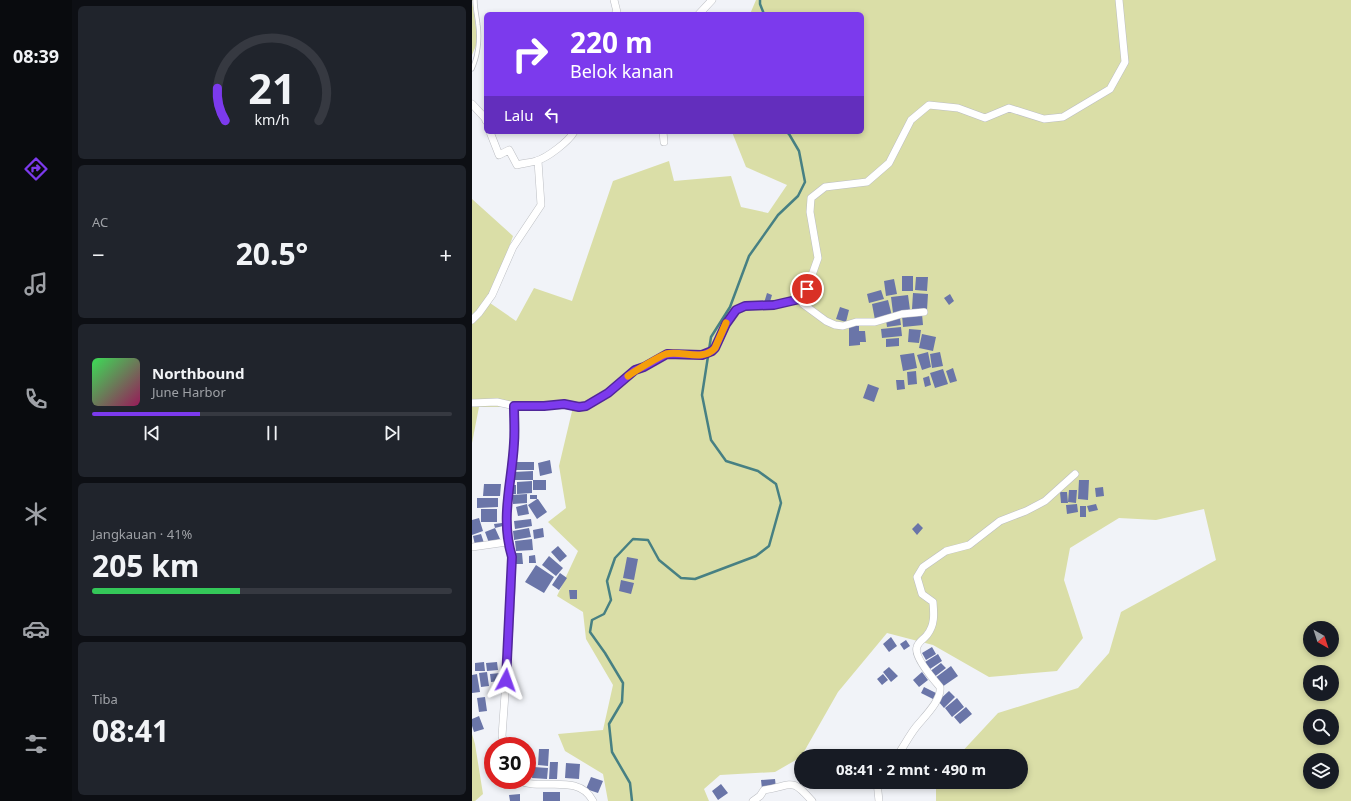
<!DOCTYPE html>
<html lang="id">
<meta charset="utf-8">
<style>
body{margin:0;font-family:"Noto Sans",sans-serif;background:#20242c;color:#f1f3f6;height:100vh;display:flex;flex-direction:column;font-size:15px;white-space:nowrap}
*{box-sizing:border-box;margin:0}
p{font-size:13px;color:#9ea1a6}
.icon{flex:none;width:22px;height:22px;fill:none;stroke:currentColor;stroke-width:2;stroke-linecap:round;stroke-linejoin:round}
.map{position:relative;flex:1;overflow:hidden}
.sheet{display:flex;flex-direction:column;gap:6px;padding:6px;background:#0d0f14;width:400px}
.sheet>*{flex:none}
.guide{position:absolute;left:12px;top:12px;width:380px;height:122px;border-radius:6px;box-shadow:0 2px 6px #0003;background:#7c3aed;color:#fff;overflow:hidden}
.needle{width:26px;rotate:141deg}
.buttons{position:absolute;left:831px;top:621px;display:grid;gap:8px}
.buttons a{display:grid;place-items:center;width:36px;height:36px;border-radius:50%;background:#171b24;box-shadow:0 2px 6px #0003;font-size:20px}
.speed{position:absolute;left:12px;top:737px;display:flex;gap:8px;font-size:20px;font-weight:700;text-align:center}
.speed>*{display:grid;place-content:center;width:52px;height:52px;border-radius:50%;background:#171b24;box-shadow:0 2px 6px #0003;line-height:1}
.speed .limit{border:6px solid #d22;background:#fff;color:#111}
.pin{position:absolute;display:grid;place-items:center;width:34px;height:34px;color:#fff;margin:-17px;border:2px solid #fff;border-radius:50%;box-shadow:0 1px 4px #0007}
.me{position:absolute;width:44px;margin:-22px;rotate:4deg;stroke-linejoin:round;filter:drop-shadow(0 0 3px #0008)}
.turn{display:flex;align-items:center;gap:14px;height:84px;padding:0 20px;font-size:18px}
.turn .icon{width:52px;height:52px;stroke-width:2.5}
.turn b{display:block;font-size:28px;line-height:34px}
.then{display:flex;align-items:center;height:38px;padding:0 20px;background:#0003;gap:8px;font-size:15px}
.big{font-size:30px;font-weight:700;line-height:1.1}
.sheet .tile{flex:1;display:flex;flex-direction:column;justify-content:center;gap:6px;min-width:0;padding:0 14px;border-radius:6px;background:#20242c}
.sheet .dial{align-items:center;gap:0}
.dial svg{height:104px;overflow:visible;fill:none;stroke:#363941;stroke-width:7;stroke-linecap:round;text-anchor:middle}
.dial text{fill:#f1f3f6;stroke:none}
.song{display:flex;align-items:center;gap:12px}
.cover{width:48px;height:48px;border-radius:6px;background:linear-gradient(135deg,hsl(130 70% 55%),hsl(330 70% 35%))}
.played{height:4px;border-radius:2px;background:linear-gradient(90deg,#7c3aed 30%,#363941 30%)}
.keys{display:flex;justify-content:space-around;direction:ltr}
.heat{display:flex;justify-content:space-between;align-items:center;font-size:22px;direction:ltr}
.charge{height:6px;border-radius:3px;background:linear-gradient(90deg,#34c759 41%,#363941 0)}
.trip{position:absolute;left:322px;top:749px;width:234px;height:40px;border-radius:20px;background:#171b24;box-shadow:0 2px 6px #0003;font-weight:700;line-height:40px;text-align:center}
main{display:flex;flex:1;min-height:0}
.tab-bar{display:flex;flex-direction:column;width:72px;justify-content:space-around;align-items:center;background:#090b0e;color:#9ea1a6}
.tab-bar .icon{width:28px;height:28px}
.tab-bar .on{color:#7c3aed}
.tab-bar b{font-size:18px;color:#f1f3f6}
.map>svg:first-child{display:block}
</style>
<main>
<nav class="tab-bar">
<b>08:39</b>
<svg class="icon on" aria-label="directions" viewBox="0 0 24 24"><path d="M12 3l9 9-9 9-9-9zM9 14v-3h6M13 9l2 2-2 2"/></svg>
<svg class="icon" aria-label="music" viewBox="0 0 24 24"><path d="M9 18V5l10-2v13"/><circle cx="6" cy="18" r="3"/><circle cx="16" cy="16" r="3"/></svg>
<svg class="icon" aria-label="phone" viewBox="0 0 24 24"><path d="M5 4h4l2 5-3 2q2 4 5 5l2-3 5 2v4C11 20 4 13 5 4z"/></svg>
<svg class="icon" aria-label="climate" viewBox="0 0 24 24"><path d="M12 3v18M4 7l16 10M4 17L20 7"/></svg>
<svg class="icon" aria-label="car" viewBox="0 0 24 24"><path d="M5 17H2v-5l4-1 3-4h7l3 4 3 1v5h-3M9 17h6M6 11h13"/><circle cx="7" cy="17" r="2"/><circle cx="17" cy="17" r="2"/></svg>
<svg class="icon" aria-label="filters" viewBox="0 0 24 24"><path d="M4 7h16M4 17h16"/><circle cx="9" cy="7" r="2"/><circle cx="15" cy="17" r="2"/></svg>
</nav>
<section class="sheet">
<div class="tile dial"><svg viewBox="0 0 100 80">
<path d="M14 69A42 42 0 1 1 86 69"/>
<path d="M14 69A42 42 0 0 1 8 44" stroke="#7c3aed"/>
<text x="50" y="56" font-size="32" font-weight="700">21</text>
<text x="50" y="72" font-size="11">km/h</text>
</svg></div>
<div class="tile"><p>AC</p>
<div class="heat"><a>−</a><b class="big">20.5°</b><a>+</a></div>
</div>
<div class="tile">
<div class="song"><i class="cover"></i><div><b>Northbound</b><p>June Harbor</p></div></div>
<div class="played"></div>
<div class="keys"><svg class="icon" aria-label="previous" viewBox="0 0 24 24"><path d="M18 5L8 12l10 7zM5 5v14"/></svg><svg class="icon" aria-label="pause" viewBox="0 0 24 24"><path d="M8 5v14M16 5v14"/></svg><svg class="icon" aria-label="next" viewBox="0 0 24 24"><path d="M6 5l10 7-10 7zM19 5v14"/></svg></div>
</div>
<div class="tile"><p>Jangkauan · 41%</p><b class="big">205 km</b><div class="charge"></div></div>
<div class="tile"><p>Tiba</p><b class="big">08:41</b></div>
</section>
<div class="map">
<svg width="879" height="801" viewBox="0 0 879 801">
<rect width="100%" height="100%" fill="#f1f3f8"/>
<path fill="#dadea7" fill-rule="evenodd" d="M0 0H2L0 1 6 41 0 55Z
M284 0H879V801H464V782H549V756H486L526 713 606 688 637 653 649 612 744 560 732 509 684 520 647 518 598 548 592 580 611 638 585 671 517 677 461 645 415 633 366 692 329 757 303 772 248 775 232 789 237 801H136L131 774 93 751 86 734 131 730 141 685 114 639 111 612 85 596 106 551 76 522 94 508 87 466 101 407H7L0 443V199L41 236 18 303 44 321 62 288 100 301 141 181 197 161 202 181 259 176 269 207 296 213 315 185 274 167 260 132H390V14H278ZM838 628H860V650H838ZM838 672H860V694H838ZM838 716H860V738H838ZM838 760H860V782H838Z
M0 734 3 744 11 794 3 801H0Z"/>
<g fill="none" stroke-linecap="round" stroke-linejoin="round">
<path stroke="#478083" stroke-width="2.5" d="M288 0V4L292 14
M160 801 158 783 140 752 137 724 150 702 151 683 133 653 118 632 120 620 132 614 139 600 135 581 143 558 161 539 176 540 187 560 209 578 223 579 284 556 297 546 309 503 304 484 286 471 254 461 239 440 230 395 239 337 258 307 277 256 306 215 326 196 333 182 327 151 317 134 314 132"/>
</g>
<path fill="#6a75a8" d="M430 276H441V291H430Z
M444 277H456L455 291 443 290Z
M422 279 425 294 414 296 412 281Z
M344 283 350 286 347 293 341 290Z
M409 290 412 299 397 303 395 294Z
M295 293 300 295 297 305 292 303Z
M441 293 456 294 455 310 440 309Z
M478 294 482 301 477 305 472 298Z
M436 295 438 310 421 313 419 297Z
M416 300 420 316 403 320 400 304Z
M368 307 377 310 374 322 364 319Z
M450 314 451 325 431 327 430 315Z
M428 318 429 325 415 327 414 320Z
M377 326H387V331H393L394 342H388V345L377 346Z
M429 327 430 336 410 338 409 329Z
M437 329 449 330 447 343 436 342Z
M450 334 464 337 461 351 447 348Z
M427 338V346L414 347V339Z
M456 352 459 367 450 370 445 355Z
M468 352 471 366 460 368 458 354Z
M442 353 445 368 431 371 428 355Z
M481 368 485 381 478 383 474 371Z
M471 369 476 384 463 388 458 373Z
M444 371 445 384 436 385 435 372Z
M457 376 459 385 453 387 451 378Z
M424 380H432L433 389 425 390Z
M396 384 407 388 402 402 391 398Z
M78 460 80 473 68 476 66 463Z
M42 462H62V470H42Z
M61 471V480H42V472Z
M61 480H74V490H61Z
M607 480H617L616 500 606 499Z
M60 481V493L45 494V482Z
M12 484H29L28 496H11Z
M38 485H44V494H38Z
M631 487 632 496 624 497 623 488Z
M597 490H605L604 503 596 502Z
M588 492H595L596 503H589Z
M55 494V503L41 504 40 495Z
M58 495H65V499H66L75 512 65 519 56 505 65 499H58Z
M5 498H26V507L5 508Z
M55 504 57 514 46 516 44 507Z
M605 504 606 512 595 514 594 505Z
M624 504 626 510 617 512 615 506Z
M608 506H614V517H608Z
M9 509H25V522H9Z
M7 518 11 531 0 535V520Z
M59 519 60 526 43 529 42 521Z
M30 523 31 526 23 528 22 524Z
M446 523 451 528 445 535 440 529Z
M23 528 28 539 17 543 13 532Z
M57 528 59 537 42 540 41 531Z
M71 528 72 537 62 539 61 530Z
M9 534 12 543 3 545 1 536Z
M60 539 61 550 44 551 43 541Z
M86 546 95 556 88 562 79 552Z
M42 553H50L51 564H43Z
M63 555 64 563H57V556Z
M77 556 91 568 84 576 70 565Z
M155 557 166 559 162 580 151 578Z
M64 565 82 577 72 593 53 582Z
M88 573 95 578 87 590 80 585Z
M149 580 162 583 159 594 147 591Z
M97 590H105V599H98Z
M419 637 425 646 417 652 411 644Z
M434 640 438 646 432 650 428 644Z
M460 647 464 654 454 660 450 653Z
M466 654 470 661 458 669 453 662Z
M12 662 13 671H3V663Z
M25 662 26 670 15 671 14 663Z
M469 663 474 668 461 678 457 672Z
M479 666 486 676 470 687 463 678Z
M417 667 426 676 419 682 411 672Z
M15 672 17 686 9 687 7 673Z
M450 672 456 680 447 687 441 680Z
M28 673 29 681 19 682 18 674Z
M5 674 8 692 0 693V675Z
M411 674 416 680 410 685 405 679Z
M452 687 464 693 461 699 449 693Z
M477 691 483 697 472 708 466 701Z
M13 697 15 711 7 712 5 698Z
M485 698 492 707 480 717 473 708Z
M494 707 500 714 488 724 482 717Z
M7 716 12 729 2 732 0 726V719Z
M67 749H77L76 766 66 765Z
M78 762H86L85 779H77Z
M94 763 108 764 107 779 93 778Z
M55 765H58L59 774H55Z
M61 767 76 768 75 779 60 778Z
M119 777 131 781 126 793 114 789Z
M303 779 304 788 290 789 289 780Z
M249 784 256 793 246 800 240 791Z
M71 792H88V801H71Z
M48 794V801H38L37 795Z"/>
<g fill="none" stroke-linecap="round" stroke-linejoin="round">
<defs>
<path id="lane" d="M0 69C6 56 8 39 6 25 5 16 3 9 3 0"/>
<path id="street" d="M142 0 145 12 143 14
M227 14 240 0
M0 104 13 118 14 121
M18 132 27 155 37 150 45 165C51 163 58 163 64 161 75 158 96 142 102 132
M191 132 192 142
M328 299 335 289 346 258 338 212 339 198 353 187 395 182 417 163 439 120 457 105 486 108 513 118 537 108 572 119 591 117 638 89 653 62 647 0
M0 320 7 313 20 295 41 247 69 205 66 161
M0 403 25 402 43 406H72L92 404 107 407 114 406 136 393 163 370 172 367 195 354 230 355 240 351 243 348 254 324 264 310 273 306 302 305 328 299 331 304 354 321 363 325 371 326 384 322H403L430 314 452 312
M0 547 35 542
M33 746 30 736 36 652 40 578V557L35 542 34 511 42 444 43 406
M425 756C432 746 437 736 444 727 452 717 470 700 468 687 462 680 441 656 445 647 446 642 452 639 455 635 463 625 462 614 461 602L450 594 445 577 451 567 474 551 497 545 528 521 554 511 573 501 603 474
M46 780C68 792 106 772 121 801
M405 782 407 801
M281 801 288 796 292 790C321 786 318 776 340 801"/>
</defs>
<use href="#lane" stroke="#bcbec3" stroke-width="5"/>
<use href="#street" stroke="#bcbec3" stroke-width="8"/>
<use href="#lane" stroke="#fff" stroke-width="3.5"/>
<use href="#street" stroke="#fff" stroke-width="7"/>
</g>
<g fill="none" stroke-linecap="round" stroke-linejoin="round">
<defs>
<path id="route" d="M34 680 40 557C28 517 40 483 42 443 43 431 42 418 42 406H72L92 404 107 407 114 406 136 393 163 370 172 367 195 354 230 355 240 351 243 348 254 324 264 310 273 306 302 305 328 299 335 289"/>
</defs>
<use href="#route" stroke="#51269a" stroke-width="10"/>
<use href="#route" stroke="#7c3aed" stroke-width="7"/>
<path stroke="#f59e0b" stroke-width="7" d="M156 376C161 372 188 356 194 354 209 350 231 362 243 348L254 323"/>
</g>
</svg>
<div class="buttons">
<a><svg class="needle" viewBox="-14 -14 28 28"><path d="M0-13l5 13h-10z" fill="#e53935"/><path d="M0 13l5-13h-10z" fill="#9ea1a6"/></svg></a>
<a><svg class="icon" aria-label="sound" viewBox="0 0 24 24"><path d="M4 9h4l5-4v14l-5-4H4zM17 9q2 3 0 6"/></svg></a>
<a><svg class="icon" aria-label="search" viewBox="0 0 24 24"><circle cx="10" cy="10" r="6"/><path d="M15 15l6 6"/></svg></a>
<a><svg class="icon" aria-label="layers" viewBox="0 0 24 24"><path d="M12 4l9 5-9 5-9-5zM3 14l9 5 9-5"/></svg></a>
</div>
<div class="speed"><div class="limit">30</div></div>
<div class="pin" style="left:335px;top:289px;background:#d93025"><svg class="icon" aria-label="arrive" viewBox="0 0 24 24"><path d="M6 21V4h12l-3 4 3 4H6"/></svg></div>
<svg class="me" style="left:34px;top:680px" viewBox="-20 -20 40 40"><path d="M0-17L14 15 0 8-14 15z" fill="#7c3aed" stroke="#fff" stroke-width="4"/></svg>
<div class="trip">08:41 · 2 mnt · 490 m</div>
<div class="guide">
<div class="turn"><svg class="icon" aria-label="right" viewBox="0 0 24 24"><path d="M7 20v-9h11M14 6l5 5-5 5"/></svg><div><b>220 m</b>Belok kanan</div></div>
<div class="then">Lalu<svg class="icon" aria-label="left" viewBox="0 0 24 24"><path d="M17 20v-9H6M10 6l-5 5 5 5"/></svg></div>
</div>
</div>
</main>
